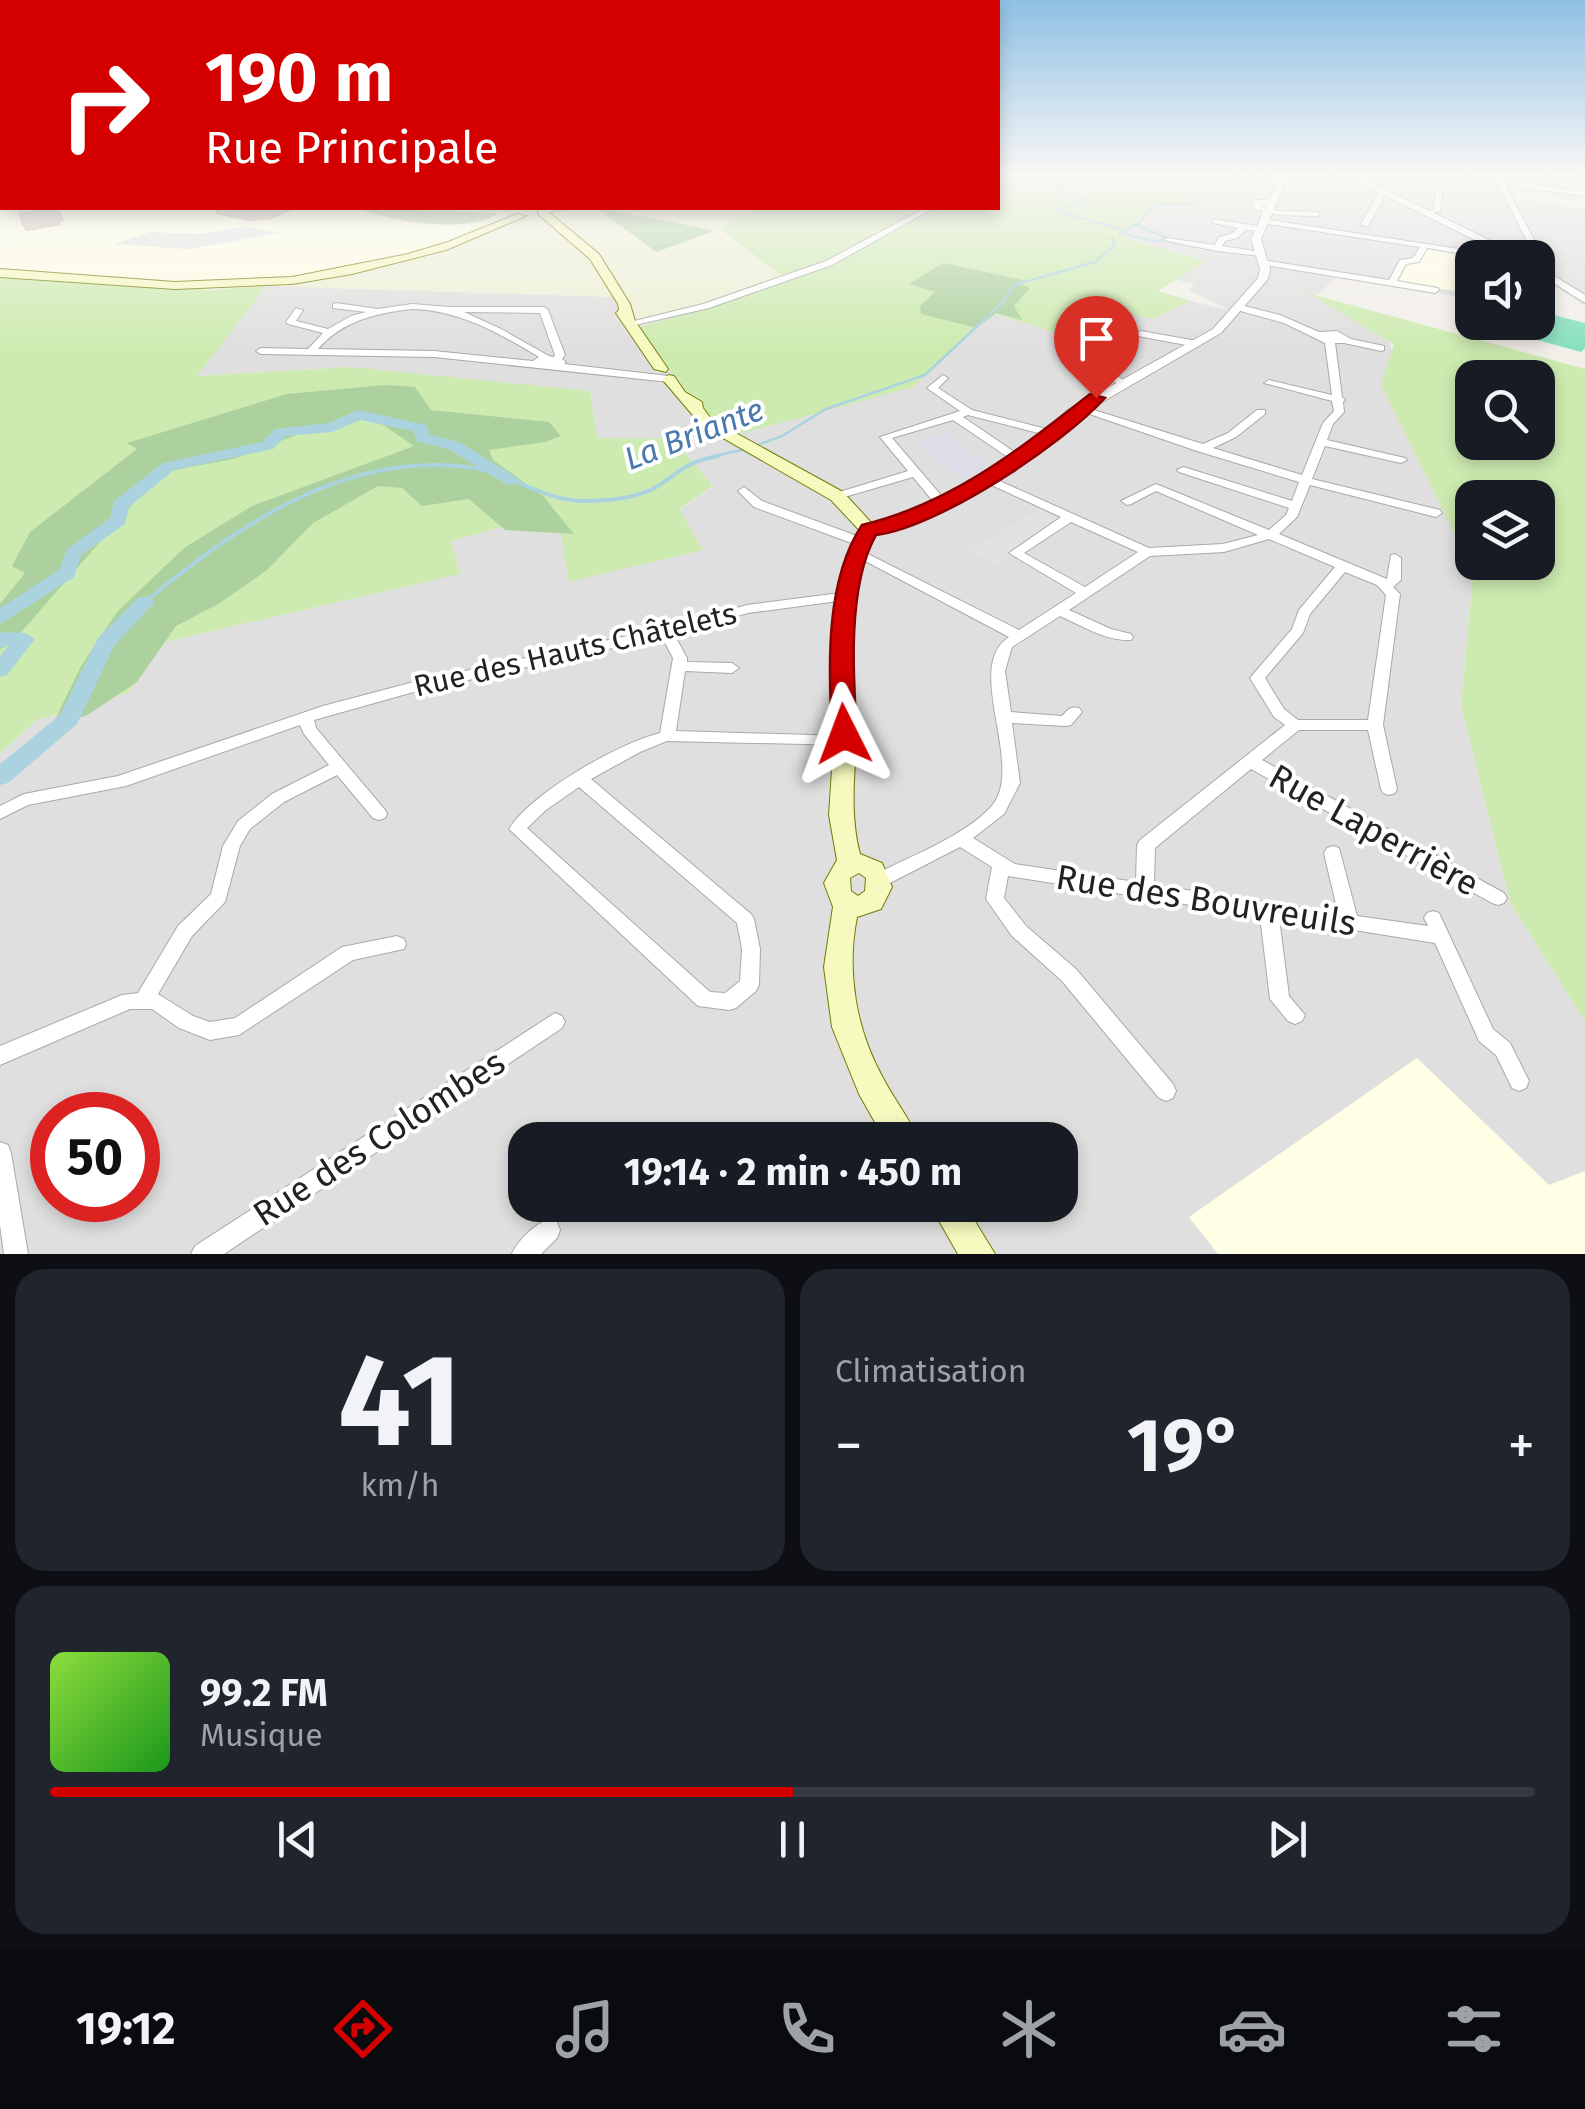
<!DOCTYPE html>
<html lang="fr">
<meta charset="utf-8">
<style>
body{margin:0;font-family:"Fira Sans",sans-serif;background:#20242c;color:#f1f3f6;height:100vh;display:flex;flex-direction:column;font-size:38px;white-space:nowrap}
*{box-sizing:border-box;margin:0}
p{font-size:32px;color:#9ea1a6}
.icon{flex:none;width:55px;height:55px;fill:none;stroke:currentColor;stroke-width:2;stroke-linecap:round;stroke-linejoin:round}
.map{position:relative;height:1254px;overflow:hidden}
.details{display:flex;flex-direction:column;gap:15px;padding:15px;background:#0d0f14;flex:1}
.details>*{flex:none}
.banner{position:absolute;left:0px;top:0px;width:1000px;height:210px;box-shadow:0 5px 15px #0003;background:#d40000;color:#fff;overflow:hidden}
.controls{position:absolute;left:1455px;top:240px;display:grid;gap:20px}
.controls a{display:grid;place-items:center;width:100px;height:100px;border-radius:20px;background:#171b24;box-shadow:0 5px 15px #0003;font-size:50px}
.speed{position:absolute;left:30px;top:1092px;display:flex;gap:20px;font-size:50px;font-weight:700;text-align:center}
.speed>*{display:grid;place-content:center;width:130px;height:130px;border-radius:50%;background:#171b24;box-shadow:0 5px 15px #0003;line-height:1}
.speed .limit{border:15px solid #d22;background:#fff;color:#111}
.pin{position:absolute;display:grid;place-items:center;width:85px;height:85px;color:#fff;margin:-102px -42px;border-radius:50% 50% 50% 0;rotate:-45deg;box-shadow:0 0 10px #0007}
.pin .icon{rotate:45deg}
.me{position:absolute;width:110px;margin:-55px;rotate:357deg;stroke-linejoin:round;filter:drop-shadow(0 0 8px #0008)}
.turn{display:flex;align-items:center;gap:35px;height:210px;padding:0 40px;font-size:45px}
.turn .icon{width:130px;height:130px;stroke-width:2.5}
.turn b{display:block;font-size:70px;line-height:85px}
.big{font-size:75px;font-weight:700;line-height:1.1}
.details .tile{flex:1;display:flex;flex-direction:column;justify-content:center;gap:15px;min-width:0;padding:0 35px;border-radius:30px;background:#20242c}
.details .dial{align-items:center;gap:0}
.dial b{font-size:130px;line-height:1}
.song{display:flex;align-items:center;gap:30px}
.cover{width:120px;height:120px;border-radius:15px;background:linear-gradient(135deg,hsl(90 70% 55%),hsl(120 70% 35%))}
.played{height:10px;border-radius:5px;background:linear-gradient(90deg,#d40000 50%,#363941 50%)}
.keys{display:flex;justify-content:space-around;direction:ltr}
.heat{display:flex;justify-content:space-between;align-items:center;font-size:55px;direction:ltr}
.details .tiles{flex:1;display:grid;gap:15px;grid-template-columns:1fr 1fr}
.tile:last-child{grid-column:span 2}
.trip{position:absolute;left:508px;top:1122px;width:570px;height:100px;border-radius:30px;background:#171b24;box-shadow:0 5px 15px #0003;font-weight:700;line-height:100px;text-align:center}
.tabs{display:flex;height:160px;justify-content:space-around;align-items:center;background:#090b0e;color:#9ea1a6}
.tabs .icon{width:70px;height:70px}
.tabs .on{color:#d40000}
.tabs b{font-size:45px;color:#f1f3f6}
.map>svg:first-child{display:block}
</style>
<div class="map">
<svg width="1585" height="1254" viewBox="0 0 1585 1254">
<rect width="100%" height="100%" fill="#f2efe9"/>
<path fill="#e0dfdf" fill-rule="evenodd" d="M1276 173H1585V202L1514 192 1517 199 1585 209V306L1538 275V258H1472L1470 299 1339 275 1317 295H1311L1389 341 1472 585 1461 705 1510 902 1585 1022V1254H0V753L37 720 128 693 165 642 459 574 450 541 502 527 560 530 569 582 713 487 673 440 597 439 350 367 195 376 266 286 614 297 657 373 730 353 993 313 1064 335 1116 309 1152 319 1191 301 1231 311 1189 290 1195 285 1175 279 1205 260 1121 238 1154 205 1193 206 1197 192 1237 194 1238 183 1270 186ZM52 1115H138V1200H52ZM525 1140H1060V1205H525Z"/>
<path fill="#ffffe5" d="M2 197V208H506L502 218 456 239 379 263 286 278 200 282 0 270Z
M1423 249 1482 257 1472 258V294L1396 281 1406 262H1415Z
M1417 1058 1549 1185 1585 1171V1254H1218L1189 1217Z"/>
<path fill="#eef0d5" d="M512 208H757L719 230 782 277 710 304 648 319 632 318 619 297 266 286 383 268 433 254 515 220 508 212Z"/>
<path fill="#cdebb0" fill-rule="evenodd" d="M1020 173H1179L1197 192 1194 206 1154 205 1122 237 1206 261 1158 291 1191 301 1152 319 1116 310 1064 335 993 313 913 387 732 436 701 413 638 327 731 301 785 278 719 229 757 208H998V176L1013 179Z
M37 276 209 290 266 286 197 376 350 367 590 391 597 438 673 439 713 486 679 509 703 550 569 582 560 530 502 527 451 541 460 574 165 642 128 693 37 720 0 753V278Z
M1307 293 1585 369V1022L1510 902 1461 705 1472 585 1458 541 1381 385 1394 344ZM1472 378H1538V442H1472ZM1472 498H1538V562H1472Z"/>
<path fill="#add19e" d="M357 208 498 213C473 235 386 221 357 208Z
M601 208 706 229 714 231 656 252 598 209Z
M943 263 1027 281 1019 283 1030 288 1014 306 1022 320 996 313 977 328 921 314 920 306 935 292 909 284Z
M385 385 415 387 431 410 549 422 561 436 545 442 489 450 493 460 543 496 574 534 505 530 469 499 422 506 402 488 378 486 313 523 267 570 220 603 176 626 137 682 86 716 54 722 81 666 117 612 184 548 252 506 414 446 379 422 363 419 333 430 307 431 233 459 169 471 146 489 10 645 0 649V604L25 573 12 566 30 532 137 449 127 443 287 394Z"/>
<path fill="#88e0be" d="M1538 311 1585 323V348L1581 352 1473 322H1538Z"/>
<path fill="#e2e2e2" d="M245 227 281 233 187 249 114 244 150 232 198 234Z
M1039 510 1065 523 994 566 969 550Z"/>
<path fill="#dddde8" d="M940 433 946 434 988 466 986 471 961 478 913 443Z"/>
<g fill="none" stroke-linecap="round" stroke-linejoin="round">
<path stroke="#aad3df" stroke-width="2.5" d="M1023 175 1052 177 1066 194 1089 198 1058 211 1125 231
M1055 177 1180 175
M1123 233 1152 241 1172 240 1136 225
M1120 234 1139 223 1154 205 1197 203 1200 196 1178 173
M755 446 782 436 826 409 925 375 1002 303 1014 285 1095 262 1115 245 1112 238
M706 458 746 449"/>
<path stroke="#aad3df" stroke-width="4" d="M145 602C238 525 347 449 474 468 512 474 544 501 583 501 607 501 637 499 658 486 684 469 684 463 718 456"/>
<path fill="#aad3df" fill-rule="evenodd" d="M358 410 426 425 430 435 459 442 520 480 512 485 506 484 448 449 417 441 413 431 360 420 332 432 286 436 273 449 174 470 129 507 125 524 81 555 74 577 0 624V608L59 570 67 549 110 518 114 501 163 463 262 442 275 429 329 423Z
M145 596 155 602 114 646 77 724 8 783 0 785V764L60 715 98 638 138 598Z
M6 632 25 633 35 639 7 675 0 677V656L9 645 0 648V633Z"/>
</g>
<path fill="#c7bfb8" stroke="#c4b6ab" stroke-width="2.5" d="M57 208 63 220H58L60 224 27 230 23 225 20 214Z
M218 208H269L289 210 271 218 250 220 217 213Z"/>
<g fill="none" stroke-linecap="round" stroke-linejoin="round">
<defs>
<path id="minor" d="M1453 173H1499L1503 180 1585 192V196L1505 185 1539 249 1535 251 1510 252H1507V248L1530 247 1495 178Z
M1542 173 1585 176V180L1545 175Z
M1380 190 1387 192 1368 226H1362L1361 224Z
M1436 191 1443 193 1440 211 1427 215V211L1433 210Z
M0 195H2V202H0Z
M1256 200H1276V204L1260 206 1279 211 1316 212 1320 214 1316 216 1279 215 1254 209 1252 202Z
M553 208H569L544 213 540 211Z
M925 208H934L832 265 709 308 631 326 626 323 703 304 826 261Z
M1213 219 1263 227V231L1246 230 1237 238 1225 241 1222 246 1261 252V256L1217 251 1163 240 1167 238 1215 245 1219 237 1231 234 1238 228 1213 223Z
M1264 219 1505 256 1509 258H1486L1427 248 1419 262 1406 264 1397 281 1438 288 1439 290 1435 293 1259 264V260H1262L1389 280 1400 260 1413 258 1420 247 1261 223 1260 221Z
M336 303 378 309 412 304 450 307H544L548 310 565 355 562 359 566 362 564 364 669 376 674 379 669 382 434 357 261 354 256 351 261 348 308 349 323 333 288 324 286 322 296 308 303 310 296 321 328 329 351 316 366 312 333 308V304ZM412 309C459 310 499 333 539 357L533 361 434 351 318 349C342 321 376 313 412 309ZM464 312 540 313 555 355 554 357 549 356 501 329Z
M1240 305 1280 315 1319 332 1337 331 1351 339 1384 346V350L1381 351 1344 343H1335L1342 397 1345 400 1343 402 1344 412 1333 424 1327 440 1405 458 1407 460 1401 463 1325 446 1312 479 1440 510 1442 513 1436 517 1310 485 1297 517 1279 534 1387 579 1391 555 1395 554 1401 558V580L1393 587 1400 594 1383 725 1397 789 1395 793 1389 795 1383 793 1381 789 1368 730H1299L1262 760 1504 893 1507 898 1504 903 1498 905 1492 903 1251 769 1155 848 1154 885 1338 913 1324 853 1327 848 1333 846 1339 848 1357 916 1428 926 1424 918 1427 913 1433 911 1439 913 1493 1029 1510 1043 1529 1081 1526 1088 1519 1091 1512 1088 1496 1055 1479 1041 1435 943 1279 918 1289 996 1305 1015 1302 1021 1295 1024 1288 1021 1270 999 1260 916 1008 876 1004 898 1026 926 1076 969 1173 1084 1176 1091 1173 1098 1166 1101 1159 1098 1062 981 1012 936 986 899 992 867 960 847 888 884 882 886 876 884 873 879 876 874C911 856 964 836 991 807 1027 767 962 667 1009 637L852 554 854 551H862L1019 630 1076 593 1009 553 1061 517 985 482V478H993L1149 548 1223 544 1258 535 1156 491 1131 504 1127 505 1121 501 1156 484 1269 530 1286 515 1289 508 1179 472 1177 470 1183 467 1187 468 1292 501 1299 482 1197 451 1075 409 1076 407H1084L1203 444 1228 433 1257 410H1265V414L1236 437 1213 448 1302 475 1323 423 1334 411 1332 401 1264 383 1269 380 1332 395 1325 343 1284 323 1237 310 1236 308ZM1071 522 1138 552 1085 587 1024 553ZM1269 539 1335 567 1299 610 1292 629 1250 678 1274 717 1285 725 1140 840 1137 845 1136 882 1015 864 973 838 1004 814 1020 783 1012 723 1066 726 1071 725 1082 712 1079 708C1071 706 1068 709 1062 716L1011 712 1005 671 1012 647 1060 616C1082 626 1106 641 1131 640L1133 637 1131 634 1111 629 1069 610 1150 556 1224 552ZM1345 572 1377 585 1386 595 1368 720H1298L1284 709 1265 678 1303 633 1310 614Z
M1141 331 1197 341 1202 344 1197 347 1138 336 1136 334Z
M1075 356H1081L1129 383 1120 385 1075 360Z
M943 375 948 378 938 388 972 410 1054 431 1055 433 1050 436 968 415 963 417 1023 458V462H1015L953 420 892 438 945 500 947 503 945 506H937L913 477 841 498H833L831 496 833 494 908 471 880 437 960 411 927 388Z
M744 487 762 501 865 539 867 542 861 546 857 545 754 507 738 491Z
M848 592 855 596 853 599 748 613 674 634 687 658V662L732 663 739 668 732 673 685 671 676 731 843 736 848 737 851 741 848 745 667 741 640 752 591 779 751 914 754 919 760 949 759 985 756 991 736 1008 729 1010 698 1006 509 829C531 793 619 743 660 733L673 658 662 637 410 693 314 720 316 728 385 810 387 814 385 818 379 820 373 818 337 775 284 802 250 829 240 846 225 902 192 936 158 994 193 1016 210 1022 235 1018 342 947 397 936 404 939 406 944 404 949 353 960 239 1035 210 1040 179 1028 152 1009H130L0 1065V1046L122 995 138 993 178 926 211 894 223 846 238 821 272 794 329 765 304 734 300 725 126 786 28 805 0 819V806L24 794 118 776 323 706 410 683 664 628 747 605ZM579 787 737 923 742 949 740 981 725 993 710 992 527 828 546 810Z
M555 1013 562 1016 565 1022 562 1028 224 1254H191L195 1246Z
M0 1142 8 1145 11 1153 28 1254H4L0 1225Z
M549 1219 557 1222 560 1230 557 1238 541 1254H512C518 1240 535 1224 549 1219Z"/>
<path id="tertiary" d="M1233 173 1278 179 1281 173 1362 178 1526 258H1512L1357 182 1288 176 1261 239 1270 269 1268 279 1221 333 1078 416 1015 471 898 529 863 533 861 530 863 527 889 522 1005 465 1068 410 1213 329 1258 278 1260 269 1251 239 1276 184Z
M1538 266 1585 295V303L1538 273Z"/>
<path id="secondary" d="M538 210H546L599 254 630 304 635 321 668 369 666 372 654 369 616 313 619 310 618 304 590 259 538 214Z
M517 214 526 216 446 250 352 274 292 284 175 289 0 277V269L175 282 292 277 408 254 448 242Z
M669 375 674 376 685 392 702 402 703 408 712 420 843 492 878 530C852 579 849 636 853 690 854 703 858 716 857 729 855 772 849 812 860 854L882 863 892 887 881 909 857 917C846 972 856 1029 883 1078 894 1099 909 1118 919 1140H885L859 1094 832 1027 824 967 833 907 824 883 837 860 829 815 835 723 831 689 833 628 844 565 860 531 831 500 702 426 662 379ZM859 873 866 878 865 891 858 896 851 891 850 878Z
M930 1205H965L995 1254H958Z"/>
</defs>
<use href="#minor" stroke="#a9a9a9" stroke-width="2"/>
<use href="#tertiary" stroke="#a9a9a9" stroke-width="2"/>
<use href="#secondary" stroke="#707d05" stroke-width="2"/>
<use href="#minor" fill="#fff" fill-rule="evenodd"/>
<use href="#tertiary" fill="#fff" fill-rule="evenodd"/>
<use href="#secondary" fill="#f7fabf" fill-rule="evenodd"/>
</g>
<linearGradient id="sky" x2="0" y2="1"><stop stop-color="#8fc0e4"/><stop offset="0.5" stop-color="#f9f8f5"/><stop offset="1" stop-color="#f9f8f5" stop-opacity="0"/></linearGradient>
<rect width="1585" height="349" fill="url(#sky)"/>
<path fill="#d40000" stroke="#8a0000" stroke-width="2.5" d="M1090 394 1105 398C1062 445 939 527 876 535 847 586 853 677 857 734L844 743 835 741 832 734C829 668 824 583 862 525 953 503 1018 450 1090 394Z"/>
<g text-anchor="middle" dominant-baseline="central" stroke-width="8" stroke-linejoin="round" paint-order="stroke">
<g font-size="30" fill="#222" stroke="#fff">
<text transform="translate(575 650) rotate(-13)">Rue des Hauts Châtelets</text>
</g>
<g font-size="32" font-style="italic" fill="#4a7aab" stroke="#fff">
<text transform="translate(694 434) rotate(-21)">La Briante</text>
</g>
<g font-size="35" fill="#222" stroke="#fff">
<text transform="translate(1374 830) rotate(29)">Rue Laperrière</text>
<text transform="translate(1206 900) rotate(9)">Rue des Bouvreuils</text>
<text transform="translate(379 1138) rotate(-33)">Rue des Colombes</text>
</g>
</g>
</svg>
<div class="controls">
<a><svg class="icon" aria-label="sound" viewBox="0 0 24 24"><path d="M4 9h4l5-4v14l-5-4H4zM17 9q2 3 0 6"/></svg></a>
<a><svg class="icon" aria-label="search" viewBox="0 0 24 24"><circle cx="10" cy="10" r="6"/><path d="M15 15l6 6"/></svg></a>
<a><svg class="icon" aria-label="layers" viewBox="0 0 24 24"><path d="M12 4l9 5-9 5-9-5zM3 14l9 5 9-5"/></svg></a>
</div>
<div class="speed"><div class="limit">50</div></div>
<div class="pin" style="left:1096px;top:398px;background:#d93025"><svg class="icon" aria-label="arrive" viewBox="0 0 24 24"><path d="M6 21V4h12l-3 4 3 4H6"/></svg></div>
<svg class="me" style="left:844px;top:734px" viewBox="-20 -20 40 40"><path d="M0-17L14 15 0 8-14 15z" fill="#d40000" stroke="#fff" stroke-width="4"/></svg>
<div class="trip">19:14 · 2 min · 450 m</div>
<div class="banner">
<div class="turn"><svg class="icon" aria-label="right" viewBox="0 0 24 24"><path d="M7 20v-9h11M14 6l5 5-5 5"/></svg><div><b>190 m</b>Rue Principale</div></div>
</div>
</div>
<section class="details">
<div class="tiles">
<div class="tile dial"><b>41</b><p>km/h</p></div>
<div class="tile"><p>Climatisation</p>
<div class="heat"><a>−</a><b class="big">19°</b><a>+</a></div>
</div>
<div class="tile">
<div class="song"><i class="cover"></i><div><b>99.2 FM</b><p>Musique</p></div></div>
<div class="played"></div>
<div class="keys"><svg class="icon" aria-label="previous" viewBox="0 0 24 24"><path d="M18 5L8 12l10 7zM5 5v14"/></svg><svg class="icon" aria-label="pause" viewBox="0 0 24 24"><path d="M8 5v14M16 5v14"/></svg><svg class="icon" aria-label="next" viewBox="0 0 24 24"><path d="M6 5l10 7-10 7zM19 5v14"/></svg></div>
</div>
</div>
</section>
<nav class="tabs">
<b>19:12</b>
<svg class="icon on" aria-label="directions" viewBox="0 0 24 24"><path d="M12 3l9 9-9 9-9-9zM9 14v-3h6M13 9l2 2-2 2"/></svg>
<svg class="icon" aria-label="music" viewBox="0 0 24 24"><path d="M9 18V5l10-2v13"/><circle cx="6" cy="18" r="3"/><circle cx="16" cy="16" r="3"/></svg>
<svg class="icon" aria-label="phone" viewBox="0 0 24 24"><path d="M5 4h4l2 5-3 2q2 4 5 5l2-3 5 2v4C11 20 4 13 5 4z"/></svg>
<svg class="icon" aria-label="climate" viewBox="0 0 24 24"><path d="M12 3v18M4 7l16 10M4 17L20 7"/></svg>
<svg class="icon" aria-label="car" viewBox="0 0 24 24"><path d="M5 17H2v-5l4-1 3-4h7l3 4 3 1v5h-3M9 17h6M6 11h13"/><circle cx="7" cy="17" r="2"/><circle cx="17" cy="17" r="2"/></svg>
<svg class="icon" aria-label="filters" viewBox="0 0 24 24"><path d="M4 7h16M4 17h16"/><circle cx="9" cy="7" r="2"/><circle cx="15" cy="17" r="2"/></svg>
</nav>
